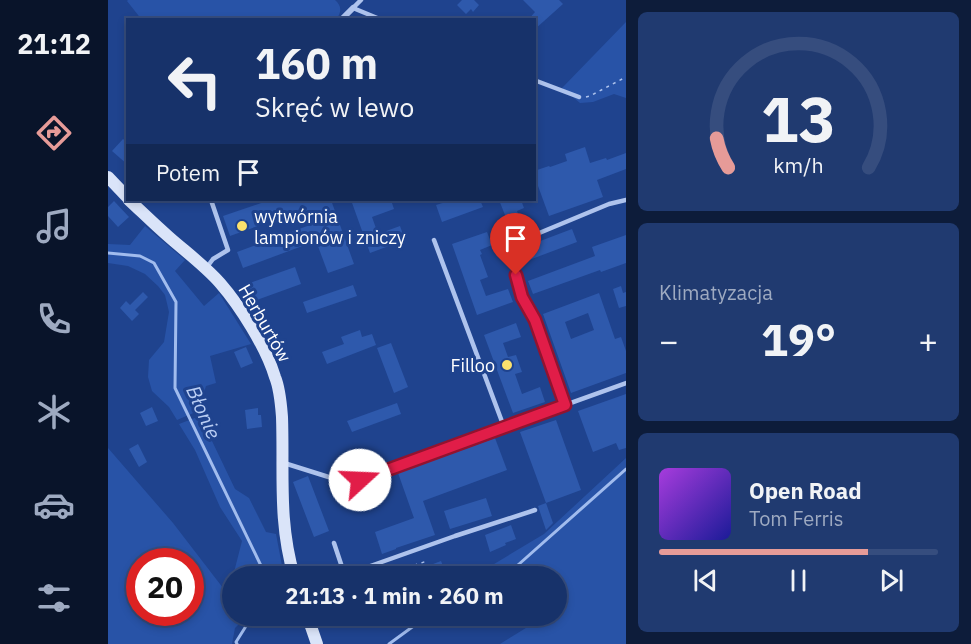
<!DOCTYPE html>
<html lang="pl">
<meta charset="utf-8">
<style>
body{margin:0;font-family:"IBM Plex Sans",sans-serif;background:#203a70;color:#f1f3f6;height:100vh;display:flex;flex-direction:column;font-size:22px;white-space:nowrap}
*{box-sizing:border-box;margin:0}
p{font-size:20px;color:#9eaac1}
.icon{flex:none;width:33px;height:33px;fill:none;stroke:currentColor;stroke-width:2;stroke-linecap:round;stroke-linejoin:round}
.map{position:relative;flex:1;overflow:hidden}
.panel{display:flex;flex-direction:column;gap:12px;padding:12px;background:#0d1c3a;width:345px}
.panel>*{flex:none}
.guide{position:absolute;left:18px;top:18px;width:410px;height:183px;border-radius:0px;box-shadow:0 3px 9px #0003,0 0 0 2px #364d7e;background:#17326a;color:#f1f3f6;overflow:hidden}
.speed{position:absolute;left:18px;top:548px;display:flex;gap:12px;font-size:30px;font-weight:700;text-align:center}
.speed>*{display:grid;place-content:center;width:78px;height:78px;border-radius:50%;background:#17326a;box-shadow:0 3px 9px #0003,0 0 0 2px #364d7e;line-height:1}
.speed .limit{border:9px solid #d22;background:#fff;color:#111}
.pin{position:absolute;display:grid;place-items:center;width:51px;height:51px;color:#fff;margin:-62px -26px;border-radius:50% 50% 50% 0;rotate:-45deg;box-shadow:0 0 6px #0007}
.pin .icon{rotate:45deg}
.me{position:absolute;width:66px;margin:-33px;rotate:70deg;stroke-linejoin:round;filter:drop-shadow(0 0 4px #0008)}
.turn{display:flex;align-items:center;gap:21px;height:126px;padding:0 30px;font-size:27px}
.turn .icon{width:78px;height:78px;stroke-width:2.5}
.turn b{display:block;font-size:42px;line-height:51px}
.then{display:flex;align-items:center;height:57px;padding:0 30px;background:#0003;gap:12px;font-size:22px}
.big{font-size:45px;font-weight:800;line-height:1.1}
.panel .widget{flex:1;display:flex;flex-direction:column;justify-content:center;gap:9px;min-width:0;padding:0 21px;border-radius:9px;background:#203a70}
.panel .dial{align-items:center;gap:0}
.dial svg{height:156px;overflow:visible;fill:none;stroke:#364d7e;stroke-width:7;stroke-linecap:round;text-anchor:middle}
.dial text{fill:#f1f3f6;stroke:none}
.song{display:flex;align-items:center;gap:18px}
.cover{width:72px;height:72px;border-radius:9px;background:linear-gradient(135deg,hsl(280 70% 55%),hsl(240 70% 35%))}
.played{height:6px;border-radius:3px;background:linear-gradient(90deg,#e69b98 75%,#364d7e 75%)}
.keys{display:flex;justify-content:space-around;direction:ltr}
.heat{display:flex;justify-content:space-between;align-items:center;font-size:33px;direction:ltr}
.trip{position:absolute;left:114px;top:566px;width:345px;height:60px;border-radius:30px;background:#17326a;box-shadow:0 3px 9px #0003,0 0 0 2px #364d7e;font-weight:800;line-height:60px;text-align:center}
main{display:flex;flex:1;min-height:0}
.menu{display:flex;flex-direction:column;width:108px;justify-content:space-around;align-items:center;background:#09142a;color:#9eaac1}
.menu .icon{width:42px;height:42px}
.menu .active{color:#e69b98}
.menu b{font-size:27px;color:#f1f3f6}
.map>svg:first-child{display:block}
</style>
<main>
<nav class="menu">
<b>21:12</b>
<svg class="icon active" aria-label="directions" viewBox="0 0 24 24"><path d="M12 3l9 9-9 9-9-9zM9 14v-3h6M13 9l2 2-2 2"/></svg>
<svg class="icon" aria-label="music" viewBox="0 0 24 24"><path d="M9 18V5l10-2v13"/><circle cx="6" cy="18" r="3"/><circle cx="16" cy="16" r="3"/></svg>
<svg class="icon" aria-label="phone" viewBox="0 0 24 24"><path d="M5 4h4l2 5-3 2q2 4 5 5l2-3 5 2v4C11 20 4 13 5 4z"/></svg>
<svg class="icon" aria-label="climate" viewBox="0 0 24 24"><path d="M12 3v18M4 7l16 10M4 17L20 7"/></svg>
<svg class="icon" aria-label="car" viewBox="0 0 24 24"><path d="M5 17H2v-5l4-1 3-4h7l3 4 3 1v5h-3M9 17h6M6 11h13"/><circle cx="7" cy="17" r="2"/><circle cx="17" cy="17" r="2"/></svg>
<svg class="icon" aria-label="filters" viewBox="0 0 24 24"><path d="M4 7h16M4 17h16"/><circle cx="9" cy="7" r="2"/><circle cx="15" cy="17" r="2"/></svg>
</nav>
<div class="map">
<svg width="518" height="644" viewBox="0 0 518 644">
<rect width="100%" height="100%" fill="#1f438e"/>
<path fill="#2853a7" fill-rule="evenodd" d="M20 0H227C234 6 234 13 227 20H34L19 1Z
M518 22V98L506 94 485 102 472 103 454 88Z
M37 226 77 260 67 271 96 306 111 293 143 344 102 356 108 383 98 386 90 411 69 420 61 407 44 391 40 377 41 360 56 342 61 312 57 295 50 286 37 274 20 266 0 263V244L22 245Z
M92 416 127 489 141 498 158 532 168 534 176 576H125L134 541 112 507 87 450 71 424Z
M0 448 65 523 115 588 124 577V615H140L127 628 124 644H0ZM32 561H82V612H32Z
M518 458V644H392L426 623 393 615H448V576H366L436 534Z"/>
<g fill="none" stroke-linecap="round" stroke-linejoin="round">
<path stroke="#a1bcee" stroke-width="3" d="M0 253 32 256 46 263 68 302 67 388 158 576
M391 576 410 565 518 469
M129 644 128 642 145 615
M281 644 307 625 324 615"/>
</g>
<path fill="#2e59ac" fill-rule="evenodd" d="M354 0H366L371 5 365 12 363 9 358 14 349 5Z
M415 0H451L455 4 426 30V20H420L427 12Z
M15 139 20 143V165L4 151Z
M477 147 482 163 498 158 499 160 518 153V169L489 180 495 197 441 216 426 175V171L441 166 442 167 459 161 457 154Z
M162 200H218V202L223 200 246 264 220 273 208 241 135 268 129 252 202 225 197 209 122 236 115 216Z
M243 200H283L286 209 264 217 270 234 292 226 297 240 262 253Z
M344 200H372L375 207 334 222 328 205Z
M391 200H413L416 208 409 211 415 226 403 230Z
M6 201 21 217 10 227 0 216V207Z
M464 229 469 242 413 263 411 249Z
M379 232 384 245 372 250 374 254 372 255 380 277 372 280 378 296 400 289 405 302 369 315 344 244Z
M518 235V263L493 272 492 270 425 294 420 281 487 256 484 247Z
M187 267 193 284 146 301 139 284Z
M245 285 249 296 199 313 195 302Z
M513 286 515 293 518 292V306L511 308 505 289Z
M35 292 40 297 27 310 31 314 24 321 12 308 18 301 22 305Z
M491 293 507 339 513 337 518 351V373L463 393 435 314ZM480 313 486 330 463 339 457 322Z
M408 323 413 337 395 343 400 357 408 355 414 372 407 374 414 394 432 387 437 402 405 413 376 335Z
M252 330 254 337 264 334 268 345 219 364 214 352 236 344 233 337Z
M283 343 300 387 286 393 269 348Z
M138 347 145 363 133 368 126 352Z
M518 394V448L511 450 508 443 485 452 470 411Z
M289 403 293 414 244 432 239 421Z
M44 407 50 421 38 426 32 413Z
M150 408V415H153L154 427 139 429 137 410Z
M448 420 473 490 438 503 412 432Z
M387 438 399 470 315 501 327 535 288 548V549L274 554 267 532 306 518 290 473Z
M30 444 39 462 31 467 21 449Z
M200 476 221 531 206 537 185 482Z
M378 498 384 516 342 529 336 511Z
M438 503 445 523 438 530 430 506Z
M403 525 408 539 397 543 398 545 382 552 377 535Z
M333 561 339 576H296V575Z"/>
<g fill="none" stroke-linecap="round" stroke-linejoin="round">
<path stroke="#aec3ed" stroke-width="1.5" stroke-dasharray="3 4.5" stroke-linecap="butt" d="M478 97 482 96 518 77
M281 568 283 573 319 561"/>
<path stroke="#aec3ed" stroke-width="4.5" d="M253 0 245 8 274 20
M426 80 471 97
M326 240 396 427
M99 267 105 259 120 250 103 200
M457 405 427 320 414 298 408 275 406 246 412 241 501 204 518 200
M176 463 227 479 246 481 518 383
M226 543 235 570
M218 576 235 570 237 575 347 536 427 510"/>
<path stroke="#aec3ed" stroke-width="6" d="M233 20 245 8"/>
<path stroke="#dae4f9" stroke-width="12" d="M0 177 20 198
M21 200C34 212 47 225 61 237 78 252 97 266 112 283 132 306 158 347 167 377 172 389 173 404 174 417 176 474 170 520 186 576
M199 615 209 644"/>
</g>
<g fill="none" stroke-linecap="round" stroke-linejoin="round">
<defs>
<path id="route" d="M252 480 457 405 427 320 414 297 408 275"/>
</defs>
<use href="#route" stroke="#92132f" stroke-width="15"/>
<use href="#route" stroke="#e11d48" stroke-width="10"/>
</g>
<g fill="#fbe16d" stroke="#1f438e" stroke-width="2">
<circle cx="134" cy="226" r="6"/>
<circle cx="399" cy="365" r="6"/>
</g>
<g text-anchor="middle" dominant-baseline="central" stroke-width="6" stroke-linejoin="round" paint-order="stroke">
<g font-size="18" fill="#fff" stroke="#1f438e" text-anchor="start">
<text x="146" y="216">wytwórnia<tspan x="146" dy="21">lampionów i zniczy</tspan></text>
<text x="387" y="365" text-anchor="end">Filloo</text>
</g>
<g font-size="18" fill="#fff" stroke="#1f438e">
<text transform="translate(157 323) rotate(60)">Herburtów</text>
</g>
<g font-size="20" font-style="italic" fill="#bacef4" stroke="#1f438e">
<text transform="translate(96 412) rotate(66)">Błonie</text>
</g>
</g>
</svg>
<div class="speed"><div class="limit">20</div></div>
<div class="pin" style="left:408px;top:275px;background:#d93025"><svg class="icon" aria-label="arrive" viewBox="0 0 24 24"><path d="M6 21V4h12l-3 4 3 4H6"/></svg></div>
<svg class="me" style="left:252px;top:480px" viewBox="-20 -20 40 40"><circle r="19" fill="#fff"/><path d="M0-13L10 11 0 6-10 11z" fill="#e11d48"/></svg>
<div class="trip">21:13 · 1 min · 260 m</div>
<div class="guide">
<div class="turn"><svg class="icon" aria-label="left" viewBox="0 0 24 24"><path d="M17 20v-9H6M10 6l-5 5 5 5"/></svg><div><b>160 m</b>Skręć w lewo</div></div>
<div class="then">Potem<svg class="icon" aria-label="arrive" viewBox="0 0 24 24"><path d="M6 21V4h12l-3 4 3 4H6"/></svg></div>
</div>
</div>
<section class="panel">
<div class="widget dial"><svg viewBox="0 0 100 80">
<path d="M14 69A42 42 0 1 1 86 69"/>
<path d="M14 69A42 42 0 0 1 8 54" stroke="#e69b98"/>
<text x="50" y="56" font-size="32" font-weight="700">13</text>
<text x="50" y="72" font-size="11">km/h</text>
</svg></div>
<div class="widget"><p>Klimatyzacja</p>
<div class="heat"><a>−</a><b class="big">19°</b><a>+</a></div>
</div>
<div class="widget">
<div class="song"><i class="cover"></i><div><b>Open Road</b><p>Tom Ferris</p></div></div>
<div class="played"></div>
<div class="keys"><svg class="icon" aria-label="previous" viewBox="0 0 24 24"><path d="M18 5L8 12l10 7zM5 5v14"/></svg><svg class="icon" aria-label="pause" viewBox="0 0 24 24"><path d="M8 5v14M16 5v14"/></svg><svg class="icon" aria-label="next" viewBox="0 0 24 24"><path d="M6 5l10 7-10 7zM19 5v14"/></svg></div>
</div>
</section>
</main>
